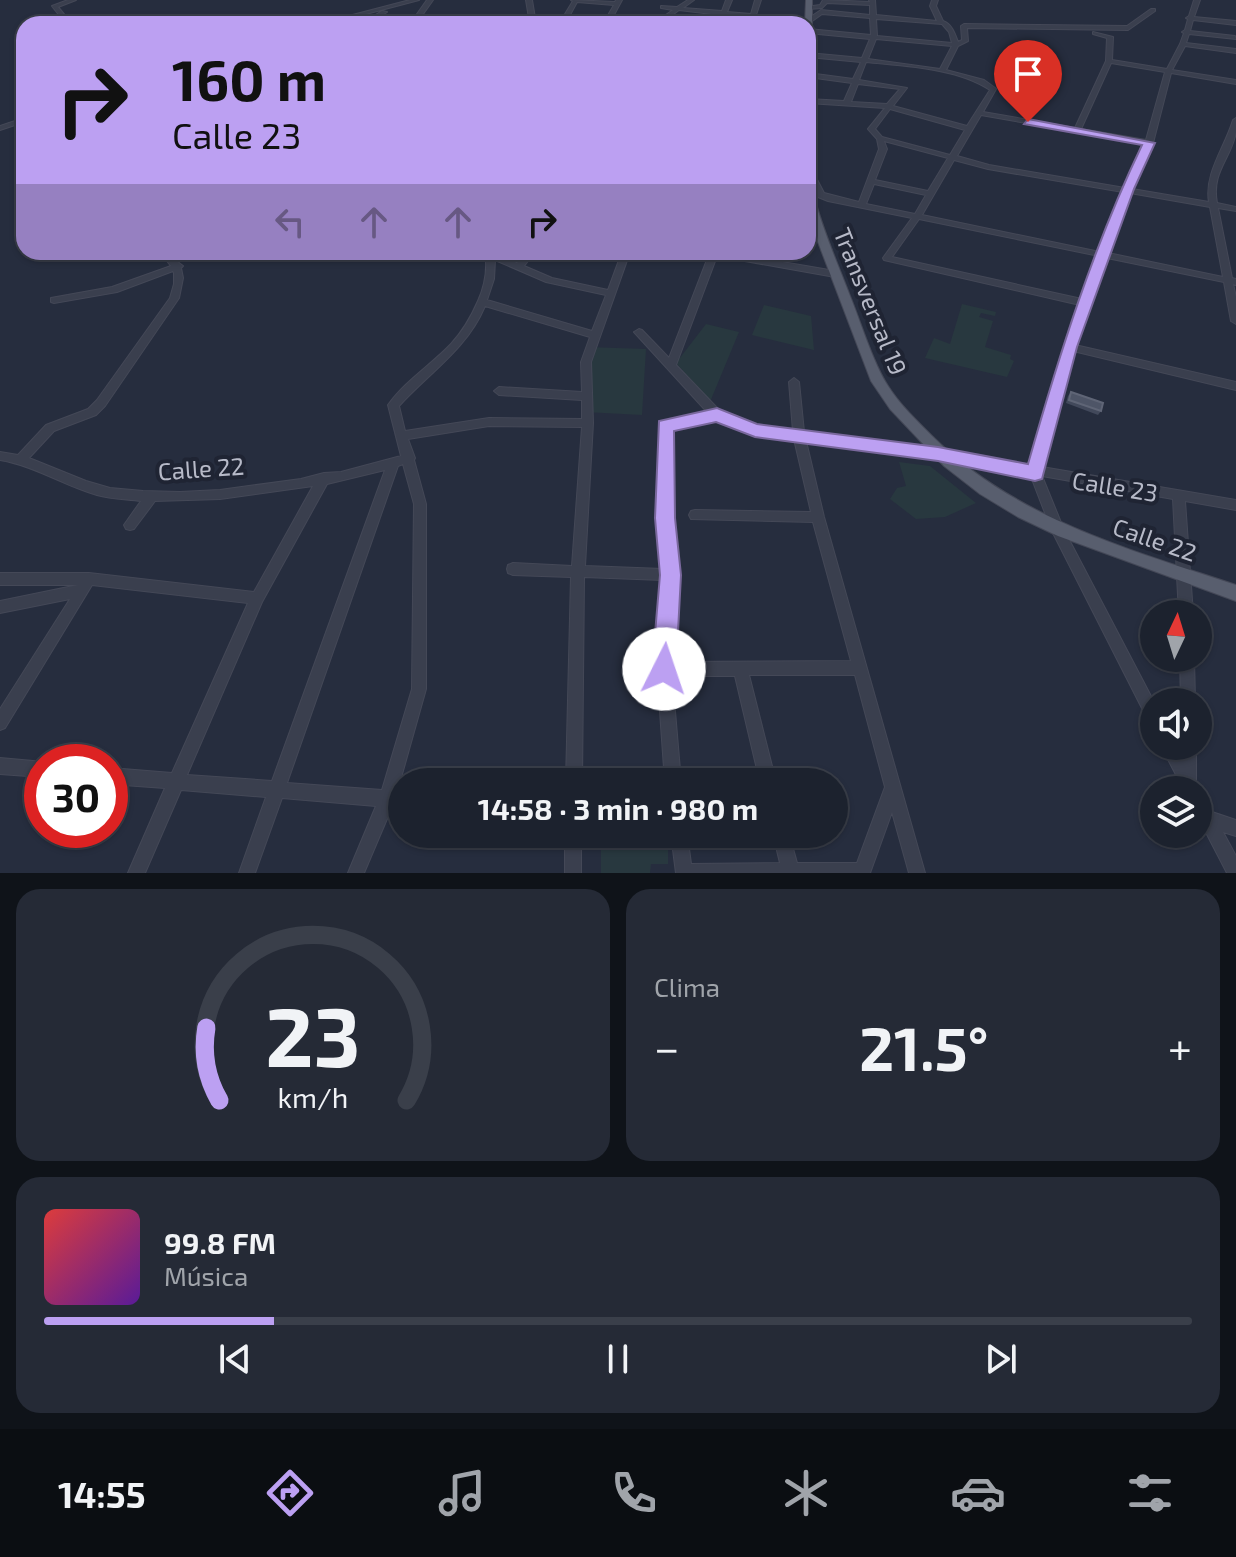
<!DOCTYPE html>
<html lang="es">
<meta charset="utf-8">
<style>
body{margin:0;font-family:"Exo 2",sans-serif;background:#252a36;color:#f1f3f6;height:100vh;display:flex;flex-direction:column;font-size:30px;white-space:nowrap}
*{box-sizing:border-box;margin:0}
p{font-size:26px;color:#a0a4aa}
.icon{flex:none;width:44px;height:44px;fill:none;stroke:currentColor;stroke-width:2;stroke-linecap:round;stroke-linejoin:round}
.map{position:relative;height:873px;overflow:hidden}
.drawer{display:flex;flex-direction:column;gap:16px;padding:16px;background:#0f1319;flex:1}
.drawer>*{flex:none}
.guide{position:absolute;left:16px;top:16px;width:800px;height:244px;border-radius:24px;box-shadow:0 2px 6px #0004,0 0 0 2px #3a3f4a;background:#bca0f2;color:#111;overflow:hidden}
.needle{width:52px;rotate:4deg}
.fabs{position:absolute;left:1140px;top:600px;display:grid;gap:16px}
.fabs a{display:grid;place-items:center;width:72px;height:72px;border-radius:50%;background:#1c222e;box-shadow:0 2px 6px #0004,0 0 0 2px #3a3f4a;font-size:40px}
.speed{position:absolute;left:24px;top:744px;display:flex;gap:16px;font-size:40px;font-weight:700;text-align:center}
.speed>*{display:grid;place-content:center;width:104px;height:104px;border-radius:50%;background:#1c222e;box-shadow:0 2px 6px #0004,0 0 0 2px #3a3f4a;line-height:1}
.speed .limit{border:12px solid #d22;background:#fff;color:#111}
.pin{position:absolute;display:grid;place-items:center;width:68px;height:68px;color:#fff;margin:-82px -34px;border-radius:50% 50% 50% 0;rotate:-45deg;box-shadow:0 0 8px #0007}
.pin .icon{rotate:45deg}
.me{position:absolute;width:88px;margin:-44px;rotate:4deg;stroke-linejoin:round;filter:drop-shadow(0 0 6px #0008)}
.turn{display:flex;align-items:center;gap:28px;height:168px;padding:0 24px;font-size:36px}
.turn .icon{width:104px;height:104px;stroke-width:2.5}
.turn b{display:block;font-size:56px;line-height:68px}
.lanes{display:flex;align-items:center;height:76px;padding:0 24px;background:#0003;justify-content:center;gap:40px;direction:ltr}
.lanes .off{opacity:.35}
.big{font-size:60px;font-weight:700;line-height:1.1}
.drawer .tile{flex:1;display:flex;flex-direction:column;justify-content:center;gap:12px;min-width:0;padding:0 28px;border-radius:24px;background:#252a36}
.drawer .dial{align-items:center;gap:0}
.dial svg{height:208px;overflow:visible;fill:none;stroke:#3a3f4a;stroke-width:7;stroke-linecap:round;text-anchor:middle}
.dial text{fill:#f1f3f6;stroke:none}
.song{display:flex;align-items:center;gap:24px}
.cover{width:96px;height:96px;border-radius:12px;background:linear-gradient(135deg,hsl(0 70% 55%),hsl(270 70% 35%))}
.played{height:8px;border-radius:4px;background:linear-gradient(90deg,#bca0f2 20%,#3a3f4a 20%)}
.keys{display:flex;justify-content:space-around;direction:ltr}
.heat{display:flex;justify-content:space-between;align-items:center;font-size:44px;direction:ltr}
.drawer .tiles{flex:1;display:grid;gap:16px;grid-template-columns:1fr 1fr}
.tile:last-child{grid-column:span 2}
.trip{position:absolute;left:388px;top:768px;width:460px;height:80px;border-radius:40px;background:#1c222e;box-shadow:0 2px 6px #0004,0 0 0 2px #3a3f4a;font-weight:700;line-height:80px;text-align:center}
.tab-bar{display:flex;height:128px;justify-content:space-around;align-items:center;background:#0b0e12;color:#a0a4aa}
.tab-bar .icon{width:56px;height:56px}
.tab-bar .on{color:#bca0f2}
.tab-bar b{font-size:36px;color:#f1f3f6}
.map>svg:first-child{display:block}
</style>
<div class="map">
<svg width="1236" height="873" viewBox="0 0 1236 873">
<rect width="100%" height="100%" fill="#262d3e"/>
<path fill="#28383f" d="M962 304 996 312 995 316 981 313 979 317 993 321 985 347 1011 355 1010 359 1014 361 1007 377 925 358 934 338 950 344Z
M764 305 811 316 814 350 752 335Z
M706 324 739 332 710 402 676 363Z
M587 347 646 349 642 415 585 412Z
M899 462 930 466 976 503 945 517 916 519 890 499 897 488 906 486Z
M668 845V864H651L650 873H601V846Z"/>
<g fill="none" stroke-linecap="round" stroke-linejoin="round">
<defs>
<path id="minor" d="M68 0H76L58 7 72 24H66L52 6Z
M410 0H419L328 24H318Z
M427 0H433L416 24H410Z
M526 0H532L536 24H530Z
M571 0 615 2 616 0H622L609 24H603L614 5 577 2 565 24H559L573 1Z
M688 0H694L683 8 722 11 726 0H732L727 12 751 14 755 0H761L756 15 806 20 821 10 870 15V5L827 3 822 8 809 9 806 7 820 5 823 0 870 2 869 0H875L876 15 937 21 930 6 932 0H938L936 6 943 21C952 24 955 34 958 42L962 40 961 26 964 24 1127 26 1151 9H1155V11L1128 30 967 28 968 41 958 46 946 70 984 80 995 88 996 89 983 112 1075 128 1106 61 1107 38 1093 34V32L1113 37 1112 60 1167 69 1180 44 1184 33 1182 32 1185 30 1188 19 1186 18 1189 16 1194 0H1200L1194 17 1236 21V25L1193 20 1190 31 1235 36 1236 39 1189 34 1186 43 1236 49V53L1185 46 1172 70 1236 80V84L1171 73 1153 143 1132 189 1209 202C1204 174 1225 147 1233 120L1236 118C1236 123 1236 127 1236 132 1231 159 1211 172 1217 203L1236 207V211L1218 208 1232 278 1236 279V285L1233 284 1236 297V324L1231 321 1224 282 1107 258 1075 345 1236 382V390L1073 351 1042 467 1236 500V510L1185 501 1193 614H1179L1173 499 1042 476 1064 530 1154 702V724L1149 722 1052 531 1030 474 938 458 806 441 824 517 925 873H909L892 812 870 873H676L671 834H687L691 864 780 863 773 834H789L797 863H857L885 787 855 675H749L776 782H760L735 676H672L681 782H665L657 669 663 580 584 577 582 782H566L571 577 513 575 508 573 507 569 508 565 513 563 572 566 582 427 489 426 408 439 415 458 414 460 426 504V689L397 792H402V808L392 807 364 873H348L376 806 282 798 255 873H239L266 797 181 790 145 873H128L165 788 110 784V768L172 773 248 603 92 585 5 728 0 730V709L70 599 0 613V601L78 585H0V573H89L254 592 313 486 220 499 155 501 134 529 130 530 126 529 124 525 141 501C126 499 111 499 97 495 63 485 35 466 0 460V452L18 455 46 425 88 409 97 400 170 298 174 284V273L173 271 117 292 54 303 51 302V298L112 287 171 266 160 252H169L179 263 183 266 181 268 183 278 179 298 105 406 96 415 54 431 29 458 86 481 110 488 143 491 180 492 220 490 301 479 324 473 341 472 401 456 388 405C405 381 431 365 451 344 463 331 471 317 478 301 485 285 488 269 485 252H493L517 263 527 252H535L524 266 552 278 608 290 622 252H630L591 362 593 423 585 566 663 569 659 518V431L665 421 708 413 634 332 639 329 642 330 669 358 710 252H723L835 271 839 274 835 277 717 256 676 365 721 412 756 426 793 431 789 382 794 378 799 382 804 432 938 450 1031 465 1064 347 1080 305 884 260 883 258 912 218 828 201 818 197 808 177V168L812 170 824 193 859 202 879 149 877 139 868 129 885 108 808 103V99L844 101 852 83 808 77V73L853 79 861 62 808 57V53L862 58 870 39 808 33V29L871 35 870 18 822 14 808 24 725 15 722 24H716L720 15 679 10 660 24H653L673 10 661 8V6L677 7ZM876 19 942 24 949 32 952 43 877 36ZM876 39 952 46 940 69 868 59ZM866 62C904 66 958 68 990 90L967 126 893 106 907 88 859 80ZM1111 63 1165 72 1146 140 1081 129ZM858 84 900 89 887 104 851 102ZM890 109 965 130 950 155 882 137 875 129ZM981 115 1145 144 1125 188 989 165 957 156ZM884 141 948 158 928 191 875 180 887 149ZM954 160 988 169 1123 192 1100 252 922 215ZM874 184 926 195 915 214 866 204ZM1130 193 1210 207 1223 277 1108 253ZM919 219 1099 256 1082 299 892 257ZM495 260 546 282 606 295 592 331 487 300 494 279ZM485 306 590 337 581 362 582 392 499 387 494 391 499 395 582 400V419L489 418 405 431 399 406C429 373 467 349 485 306ZM716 419 755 434 794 439 811 512 695 510 691 511 689 515 691 519 813 522 851 661 671 662 676 575 671 518 669 432 672 427ZM403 464 414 504 412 689 382 790 287 783 398 466ZM385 470 272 781 187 775 262 602 327 484Z
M382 11 387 12 368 24H361Z
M24 118V122L0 130V126Z
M1180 658H1194L1195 702H1181Z
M1161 746H1177L1181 752 1180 746H1196V782L1200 790 1199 793 1204 795 1212 812 1236 820V836L1223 832 1236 856V873H1227L1198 817V790H1184Z
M0 758 44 762H42V777L0 774Z
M565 834H581V873H565Z"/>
<path id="major" d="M806 0H812V30L808 32V24H805Z
M808 190 813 193C822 229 837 262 850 296 861 323 873 363 888 386 900 405 917 421 932 436 1016 519 1128 549 1236 585V601L1058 536 1018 517 980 494 944 466 890 409 871 381 810 221Z"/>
</defs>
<use href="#minor" stroke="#444857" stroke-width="2"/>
<use href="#major" stroke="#444857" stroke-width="2"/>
<use href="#minor" fill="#3a3f4e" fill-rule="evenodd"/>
<use href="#major" fill="#585e6e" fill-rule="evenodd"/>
</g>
<path fill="#42495b" d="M1071 392 1101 411 1098 415 1066 403 1068 396Z"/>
<path fill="#4e5567" stroke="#5f6576" stroke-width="2" d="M1071 392 1103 403 1101 411 1069 400Z"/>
<path fill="#bca0f2" stroke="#7a689d" stroke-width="2" d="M1028 119 1155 143 1134 189 1077 347 1042 479 1035 481 938 461 755 437 716 422 674 431 675 518 681 575 676 669 672 677 664 681 656 677 652 669 660 575 655 518 659 421 717 408 757 424 938 447 1028 464C1059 355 1093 247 1142 145L1024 124Z"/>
<g text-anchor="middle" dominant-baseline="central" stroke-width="8" stroke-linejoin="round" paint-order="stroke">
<g font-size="24" fill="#b7bac8" stroke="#1f2433">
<text transform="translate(871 301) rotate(68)">Transversal 19</text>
<text transform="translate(201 468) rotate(-4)">Calle 22</text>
<text transform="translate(1115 486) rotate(9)">Calle 23</text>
<text transform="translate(1155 539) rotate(19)">Calle 22</text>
</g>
</g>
</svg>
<div class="fabs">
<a><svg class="needle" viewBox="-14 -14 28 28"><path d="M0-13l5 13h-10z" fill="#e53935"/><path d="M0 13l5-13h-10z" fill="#a0a4aa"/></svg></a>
<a><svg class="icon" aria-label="sound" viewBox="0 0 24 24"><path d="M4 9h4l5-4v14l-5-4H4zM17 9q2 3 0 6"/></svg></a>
<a><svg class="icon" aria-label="layers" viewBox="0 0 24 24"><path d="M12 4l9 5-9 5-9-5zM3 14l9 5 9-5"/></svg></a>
</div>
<div class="speed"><div class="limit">30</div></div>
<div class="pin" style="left:1028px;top:122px;background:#d93025"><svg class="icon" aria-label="arrive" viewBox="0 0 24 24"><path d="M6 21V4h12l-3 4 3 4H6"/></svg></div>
<svg class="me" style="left:664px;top:669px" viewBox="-20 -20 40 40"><circle r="19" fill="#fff"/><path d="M0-13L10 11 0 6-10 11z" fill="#bca0f2"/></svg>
<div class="trip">14:58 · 3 min · 980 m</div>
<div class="guide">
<div class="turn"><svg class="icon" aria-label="right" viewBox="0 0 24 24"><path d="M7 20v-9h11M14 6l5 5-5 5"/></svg><div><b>160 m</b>Calle 23</div></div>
<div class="lanes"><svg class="icon off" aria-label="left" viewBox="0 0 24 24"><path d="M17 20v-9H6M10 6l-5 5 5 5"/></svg><svg class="icon off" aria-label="ahead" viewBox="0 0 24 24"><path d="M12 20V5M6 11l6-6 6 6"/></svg><svg class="icon off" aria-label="ahead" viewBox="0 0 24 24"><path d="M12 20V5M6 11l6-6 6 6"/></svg><svg class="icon" aria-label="right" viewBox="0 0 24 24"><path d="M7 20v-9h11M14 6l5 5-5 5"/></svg></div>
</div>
</div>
<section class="drawer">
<div class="tiles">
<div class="tile dial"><svg viewBox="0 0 100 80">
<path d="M14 69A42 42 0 1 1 86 69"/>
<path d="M14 69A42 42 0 0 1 9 41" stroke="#bca0f2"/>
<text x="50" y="56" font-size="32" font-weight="700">23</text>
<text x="50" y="72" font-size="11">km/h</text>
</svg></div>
<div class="tile"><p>Clima</p>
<div class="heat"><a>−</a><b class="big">21.5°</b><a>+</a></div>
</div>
<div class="tile">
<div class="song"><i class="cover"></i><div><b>99.8 FM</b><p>Música</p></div></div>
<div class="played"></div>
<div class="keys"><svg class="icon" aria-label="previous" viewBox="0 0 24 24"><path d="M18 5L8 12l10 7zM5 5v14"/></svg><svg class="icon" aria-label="pause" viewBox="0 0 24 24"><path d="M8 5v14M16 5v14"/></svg><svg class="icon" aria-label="next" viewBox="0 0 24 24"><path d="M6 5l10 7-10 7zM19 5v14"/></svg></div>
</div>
</div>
</section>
<nav class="tab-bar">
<b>14:55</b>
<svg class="icon on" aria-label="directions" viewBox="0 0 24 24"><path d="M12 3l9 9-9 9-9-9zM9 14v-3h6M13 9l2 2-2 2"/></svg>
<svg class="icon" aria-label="music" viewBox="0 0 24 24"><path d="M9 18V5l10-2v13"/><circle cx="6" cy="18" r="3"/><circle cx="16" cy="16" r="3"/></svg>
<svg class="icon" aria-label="phone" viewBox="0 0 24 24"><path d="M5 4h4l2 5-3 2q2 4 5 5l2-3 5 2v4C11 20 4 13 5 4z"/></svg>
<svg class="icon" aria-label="climate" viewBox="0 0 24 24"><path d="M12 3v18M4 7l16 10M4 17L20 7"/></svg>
<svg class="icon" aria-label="car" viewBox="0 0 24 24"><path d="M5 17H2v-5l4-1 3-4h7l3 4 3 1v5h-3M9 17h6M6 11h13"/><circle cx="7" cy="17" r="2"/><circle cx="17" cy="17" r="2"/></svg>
<svg class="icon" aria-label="filters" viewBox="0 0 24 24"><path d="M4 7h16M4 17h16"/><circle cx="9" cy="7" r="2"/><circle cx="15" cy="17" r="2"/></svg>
</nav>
